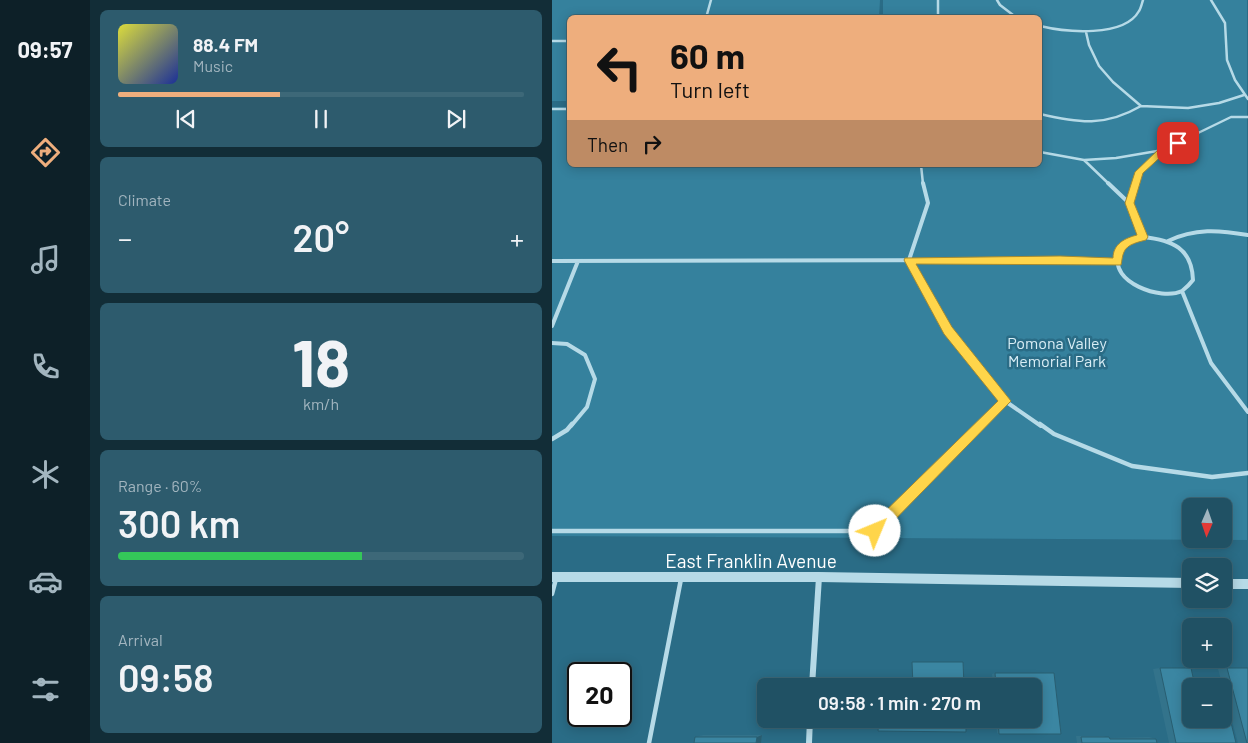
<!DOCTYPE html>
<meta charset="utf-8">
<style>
body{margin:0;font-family:Barlow,sans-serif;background:#2d5b6d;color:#f1f3f6;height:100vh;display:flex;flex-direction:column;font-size:19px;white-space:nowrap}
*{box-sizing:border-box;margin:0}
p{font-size:16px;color:#a2b5bf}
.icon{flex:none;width:28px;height:28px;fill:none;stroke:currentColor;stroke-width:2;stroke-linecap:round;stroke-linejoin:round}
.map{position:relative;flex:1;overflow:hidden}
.sheet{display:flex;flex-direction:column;gap:10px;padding:10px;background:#122d37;width:462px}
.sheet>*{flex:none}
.top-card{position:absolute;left:15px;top:15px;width:475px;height:152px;border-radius:8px;box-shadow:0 2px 12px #0003,0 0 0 1px #3d6878;background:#eeae7d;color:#111;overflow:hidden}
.needle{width:32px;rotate:182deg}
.buttons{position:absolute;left:630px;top:498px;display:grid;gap:10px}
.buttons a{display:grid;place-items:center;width:50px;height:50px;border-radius:8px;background:#205164;box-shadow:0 2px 12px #0003,0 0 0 1px #3d6878;font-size:25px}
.speed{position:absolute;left:15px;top:662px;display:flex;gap:10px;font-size:25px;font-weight:700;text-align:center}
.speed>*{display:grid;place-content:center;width:65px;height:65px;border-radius:50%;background:#205164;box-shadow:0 2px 12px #0003,0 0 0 1px #3d6878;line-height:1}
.speed .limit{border:2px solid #111;border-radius:8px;background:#fff;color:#111}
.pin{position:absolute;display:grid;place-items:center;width:42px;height:42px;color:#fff;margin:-21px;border-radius:10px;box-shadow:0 2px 8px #0006}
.me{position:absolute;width:55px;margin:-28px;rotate:45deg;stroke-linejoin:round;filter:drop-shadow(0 0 4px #0008)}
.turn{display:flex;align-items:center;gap:18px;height:105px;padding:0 20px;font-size:22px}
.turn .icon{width:65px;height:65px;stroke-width:2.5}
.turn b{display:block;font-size:35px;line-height:42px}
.then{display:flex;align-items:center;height:48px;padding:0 20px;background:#0003;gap:10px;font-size:19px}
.big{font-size:38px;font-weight:600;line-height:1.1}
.sheet .widget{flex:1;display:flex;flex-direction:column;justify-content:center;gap:8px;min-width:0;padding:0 18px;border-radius:8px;background:#2d5b6d}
.sheet .dial{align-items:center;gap:0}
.dial b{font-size:65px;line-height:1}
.song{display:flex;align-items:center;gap:15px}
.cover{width:60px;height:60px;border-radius:8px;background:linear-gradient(135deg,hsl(60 70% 55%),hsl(230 70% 35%))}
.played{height:5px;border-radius:2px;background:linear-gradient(90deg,#eeae7d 40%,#3d6878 40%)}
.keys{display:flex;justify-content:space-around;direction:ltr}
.heat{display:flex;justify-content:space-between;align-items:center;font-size:28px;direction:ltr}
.charge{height:8px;border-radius:4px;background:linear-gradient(90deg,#34c759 60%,#3d6878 0)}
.trip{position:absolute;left:205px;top:678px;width:285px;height:50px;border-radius:8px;background:#205164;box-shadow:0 2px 12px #0003,0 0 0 1px #3d6878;font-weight:600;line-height:50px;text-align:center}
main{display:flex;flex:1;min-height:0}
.tabs{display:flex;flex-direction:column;width:90px;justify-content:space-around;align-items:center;background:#0d2028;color:#a2b5bf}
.tabs .icon{width:35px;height:35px}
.tabs .active{color:#eeae7d}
.tabs b{font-size:22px;color:#f1f3f6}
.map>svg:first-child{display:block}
</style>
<main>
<nav class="tabs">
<b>09:57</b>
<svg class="icon active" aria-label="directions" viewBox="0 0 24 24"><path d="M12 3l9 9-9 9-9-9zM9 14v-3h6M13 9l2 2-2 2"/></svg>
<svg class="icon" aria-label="music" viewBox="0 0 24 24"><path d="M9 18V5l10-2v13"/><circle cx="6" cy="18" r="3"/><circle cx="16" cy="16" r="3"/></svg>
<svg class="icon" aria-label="phone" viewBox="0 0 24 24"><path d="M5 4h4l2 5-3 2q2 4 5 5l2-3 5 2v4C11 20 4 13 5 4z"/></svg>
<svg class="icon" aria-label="climate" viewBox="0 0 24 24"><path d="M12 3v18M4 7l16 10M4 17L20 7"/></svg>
<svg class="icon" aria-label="car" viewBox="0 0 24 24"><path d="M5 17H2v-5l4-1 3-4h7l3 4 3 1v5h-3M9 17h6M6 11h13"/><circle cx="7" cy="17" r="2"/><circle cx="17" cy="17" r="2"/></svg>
<svg class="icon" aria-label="filters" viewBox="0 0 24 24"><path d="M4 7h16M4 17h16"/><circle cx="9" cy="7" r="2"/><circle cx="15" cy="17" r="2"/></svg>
</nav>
<section class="sheet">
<div class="widget">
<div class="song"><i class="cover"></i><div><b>88.4 FM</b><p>Music</p></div></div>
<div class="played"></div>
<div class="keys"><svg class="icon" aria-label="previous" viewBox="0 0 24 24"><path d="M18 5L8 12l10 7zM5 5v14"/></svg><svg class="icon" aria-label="pause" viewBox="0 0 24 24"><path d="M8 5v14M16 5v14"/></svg><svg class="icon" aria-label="next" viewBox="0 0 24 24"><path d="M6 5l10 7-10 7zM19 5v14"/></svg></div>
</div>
<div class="widget"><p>Climate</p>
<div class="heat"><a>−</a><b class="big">20°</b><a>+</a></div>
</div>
<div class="widget dial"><b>18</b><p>km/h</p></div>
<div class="widget"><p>Range · 60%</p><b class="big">300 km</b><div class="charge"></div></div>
<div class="widget"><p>Arrival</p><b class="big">09:58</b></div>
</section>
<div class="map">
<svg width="696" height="743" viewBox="0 0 696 743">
<rect width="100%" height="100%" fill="#2a6c86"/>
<path fill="#35819d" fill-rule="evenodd" d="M0 0H328L327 17 18 18 17 101H0Z
M331 0H695V540L0 536V107H17L18 165H488V18L331 17ZM639 506H671V539H639Z"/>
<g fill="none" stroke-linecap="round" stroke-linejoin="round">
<path stroke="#b6dae7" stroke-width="2.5" d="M386 0V18
M445 0 448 5 465 18
M659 0 673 23 675 60 683 80 696 99
M154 18 159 0
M488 26C513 32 572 38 587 11 589 8 590 3 591 0
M534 32 537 45 547 66 561 82 589 106 636 108 667 103 692 95
M0 41H18
M0 109H18
M488 114C527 123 553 127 589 106
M488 152 532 160 564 158 611 150 679 117H696
M532 160 557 184
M369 165 371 184
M583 184 587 172 611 150"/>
<path stroke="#b6dae7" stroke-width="4" d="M371 183 376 203 357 260 396 331 453 401 489 426
M556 183 577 203 584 183
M577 203 591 237
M591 237C620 240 640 248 641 280 638 284 634 288 630 291 609 301 557 282 567 255 570 245 582 241 591 237Z
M616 241C643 228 667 230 696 235
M0 261 508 260 565 262
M630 291 659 363 696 412
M0 326 26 261
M0 343 15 344 33 355 43 379 35 407 19 426
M428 426 453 401"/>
<path stroke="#b6dae7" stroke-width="4.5" d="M488 424 502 434 580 466 660 477 696 473
M0 439 15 430 20 424
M0 531H323L430 424
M0 594 4 579
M97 743 129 579"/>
<path stroke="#b6dae7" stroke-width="6" d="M260 686 267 577
M257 743 258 719"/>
<path fill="#b6dae7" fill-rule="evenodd" d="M0 572H267L639 578V588L267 582H0Z
M671 579H696V589H671Z"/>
</g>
<path fill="#33738b" d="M608 668 639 686 684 743H617L601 669Z
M675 668 696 743H686L666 669Z
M443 673H502L509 734H447L445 733 444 719H481V686H441L440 674Z
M151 735H210L209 743H142L143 737Z
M524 736H551L557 738 597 737 604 739 605 743H525Z"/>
<path fill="#295e71" d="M210 735 209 743H204L205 737Z"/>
<path fill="#3b86a2" stroke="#295e71" d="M360 662H411L412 686H361Z
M608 668H639L643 686H639V719H671V698H673L684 743H624Z
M675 668H696V743H695Z
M443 673H502L509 734H447L446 719H481V686H444Z
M327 719H414V732L326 731Z
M143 737H205L204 743H142Z
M529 737H557L558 739H604L605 743H530Z"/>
<path fill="#ffd54a" stroke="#a68a30" d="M626 140 630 143 629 145 614 152 591 173 582 203 596 237 594 240C587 242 575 244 572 252 570 256 570 261 569 265L364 264 400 327 459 401 327 536 323 538 318 536 316 531 318 526 446 401 392 334 352 260 353 258 508 256 561 258C561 244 573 238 585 235L573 203 583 172 608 148Z"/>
<g text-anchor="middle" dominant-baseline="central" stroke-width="5" stroke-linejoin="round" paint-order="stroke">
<g font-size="16" fill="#d9eef6" stroke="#2a6c86">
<text x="505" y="342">Pomona Valley<tspan x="505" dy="18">Memorial Park</tspan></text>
</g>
<g font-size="19" fill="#fff" stroke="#2a6c86">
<text x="199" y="560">East Franklin Avenue</text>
</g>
</g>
</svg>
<div class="buttons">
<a><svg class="needle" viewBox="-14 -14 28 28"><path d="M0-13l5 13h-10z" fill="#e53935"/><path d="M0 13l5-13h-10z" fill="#a2b5bf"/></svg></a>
<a><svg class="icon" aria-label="layers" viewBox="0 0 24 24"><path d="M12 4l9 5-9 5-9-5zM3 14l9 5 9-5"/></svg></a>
<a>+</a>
<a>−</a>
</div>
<div class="speed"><div class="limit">20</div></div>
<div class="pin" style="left:626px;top:143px;background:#d93025"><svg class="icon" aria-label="arrive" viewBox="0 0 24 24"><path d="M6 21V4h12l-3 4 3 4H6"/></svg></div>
<svg class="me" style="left:323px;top:531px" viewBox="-20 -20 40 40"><circle r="19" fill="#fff"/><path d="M0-13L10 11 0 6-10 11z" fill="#ffd54a"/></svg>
<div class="trip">09:58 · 1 min · 270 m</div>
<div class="top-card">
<div class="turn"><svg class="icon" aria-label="left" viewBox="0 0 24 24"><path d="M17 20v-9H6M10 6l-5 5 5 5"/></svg><div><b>60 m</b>Turn left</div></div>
<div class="then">Then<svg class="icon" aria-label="right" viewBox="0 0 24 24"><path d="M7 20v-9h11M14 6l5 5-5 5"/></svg></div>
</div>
</div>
</main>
